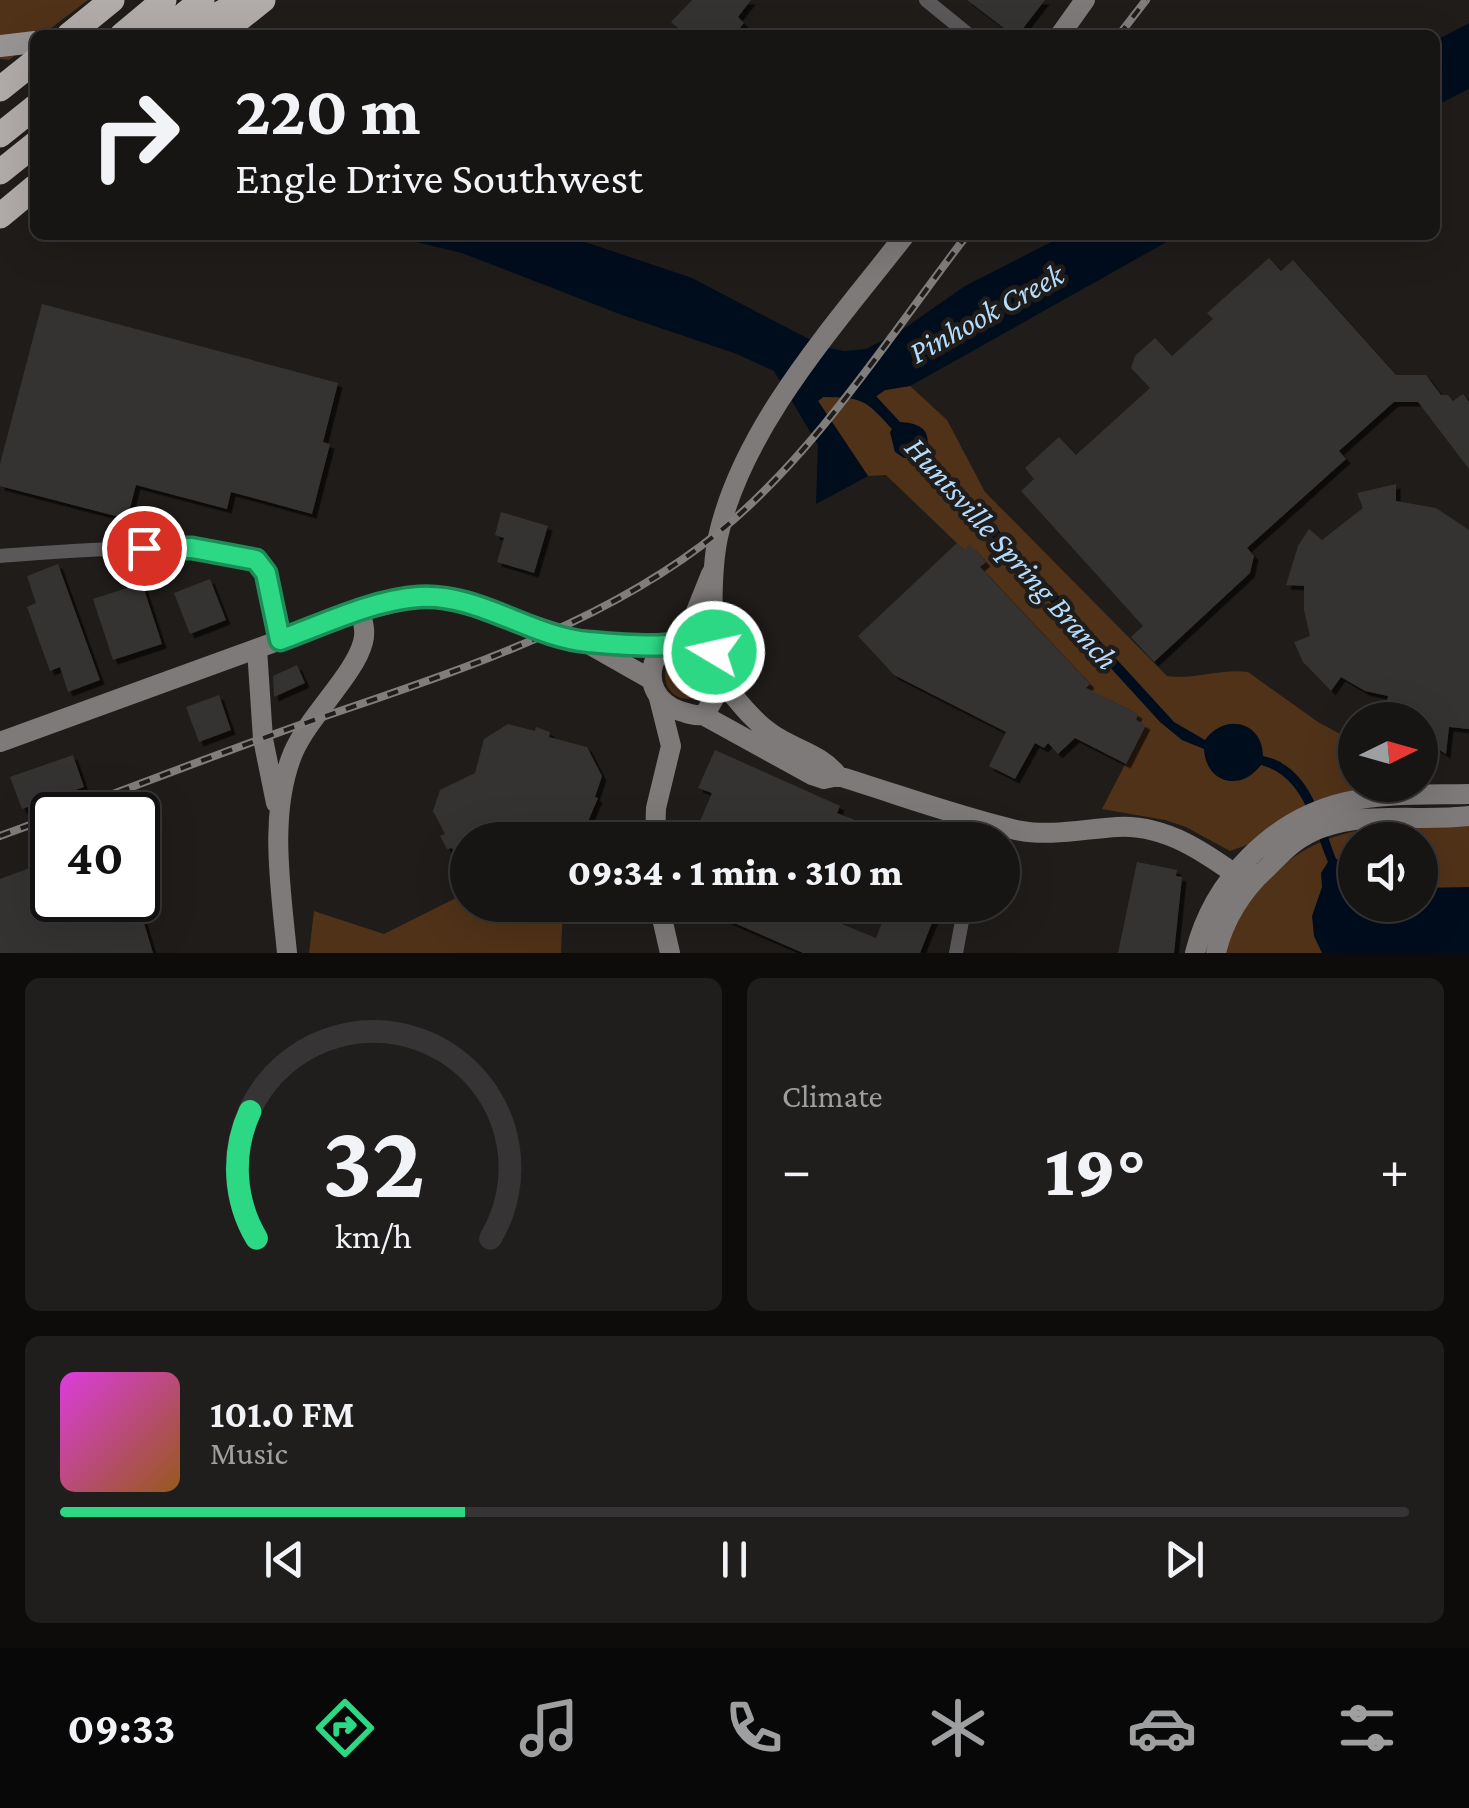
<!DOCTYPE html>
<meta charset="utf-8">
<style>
body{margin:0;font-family:"Crimson Pro",serif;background:#201e1d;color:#f1f3f6;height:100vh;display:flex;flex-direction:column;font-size:38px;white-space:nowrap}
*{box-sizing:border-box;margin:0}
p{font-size:32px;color:#9e9fa0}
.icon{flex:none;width:55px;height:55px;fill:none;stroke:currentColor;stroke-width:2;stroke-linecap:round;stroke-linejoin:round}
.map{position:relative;height:953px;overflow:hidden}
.sheet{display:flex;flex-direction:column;gap:25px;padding:25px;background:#0d0c0b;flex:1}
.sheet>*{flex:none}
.top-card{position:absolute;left:30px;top:30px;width:1410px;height:210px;border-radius:15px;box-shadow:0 10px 40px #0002,0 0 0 2px #363434;background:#171514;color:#f1f3f6;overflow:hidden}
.needle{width:65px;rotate:85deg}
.tools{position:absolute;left:1338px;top:702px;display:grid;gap:20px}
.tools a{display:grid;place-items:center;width:100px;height:100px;border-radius:50%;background:#171514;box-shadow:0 10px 40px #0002,0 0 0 2px #363434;font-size:50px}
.speed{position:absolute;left:30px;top:792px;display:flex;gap:20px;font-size:50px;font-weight:700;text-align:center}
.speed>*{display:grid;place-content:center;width:130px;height:130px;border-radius:50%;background:#171514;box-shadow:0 10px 40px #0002,0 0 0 2px #363434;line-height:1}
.speed .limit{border:5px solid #111;border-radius:15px;background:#fff;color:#111}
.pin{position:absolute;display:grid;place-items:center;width:85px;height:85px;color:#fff;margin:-42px;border:5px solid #fff;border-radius:50%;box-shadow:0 2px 10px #0007}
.me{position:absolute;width:110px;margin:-55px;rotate:279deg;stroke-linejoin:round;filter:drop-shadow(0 0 8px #0008)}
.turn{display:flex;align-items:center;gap:35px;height:210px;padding:0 40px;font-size:45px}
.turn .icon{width:130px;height:130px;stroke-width:2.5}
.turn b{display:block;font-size:70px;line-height:85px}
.big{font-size:75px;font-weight:800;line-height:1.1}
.sheet .tile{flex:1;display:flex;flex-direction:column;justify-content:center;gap:15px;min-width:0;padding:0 35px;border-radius:15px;background:#201e1d}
.sheet .dial{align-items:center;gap:0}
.dial svg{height:260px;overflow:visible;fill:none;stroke:#363434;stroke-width:7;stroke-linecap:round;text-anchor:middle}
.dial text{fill:#f1f3f6;stroke:none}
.song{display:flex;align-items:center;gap:30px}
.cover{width:120px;height:120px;border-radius:15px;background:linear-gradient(135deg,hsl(300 70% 55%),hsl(30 70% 35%))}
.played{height:10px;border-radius:5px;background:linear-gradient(90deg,#2cd884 30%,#363434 30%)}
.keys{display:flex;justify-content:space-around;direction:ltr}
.heat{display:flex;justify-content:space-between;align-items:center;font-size:55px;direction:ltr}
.sheet .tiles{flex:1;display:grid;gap:25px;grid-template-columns:1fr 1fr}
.tile:last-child{grid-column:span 2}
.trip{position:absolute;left:450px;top:822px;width:570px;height:100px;border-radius:50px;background:#171514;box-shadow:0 10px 40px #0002,0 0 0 2px #363434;font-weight:800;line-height:100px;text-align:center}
.tab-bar{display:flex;height:160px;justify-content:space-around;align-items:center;background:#090808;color:#9e9fa0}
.tab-bar .icon{width:70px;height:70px}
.tab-bar .active{color:#2cd884}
.tab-bar b{font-size:45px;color:#f1f3f6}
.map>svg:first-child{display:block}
</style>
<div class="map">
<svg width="1469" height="953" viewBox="0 0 1469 953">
<defs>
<filter id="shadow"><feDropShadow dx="4.5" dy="4.5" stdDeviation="0" flood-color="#0009"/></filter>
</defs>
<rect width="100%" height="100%" fill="#1f1c1a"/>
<path fill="#503218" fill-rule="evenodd" d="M0 0H88L9 60 0 59Z
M910 386 947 420 985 492 1167 676C1195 680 1221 668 1248 672L1318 722 1355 742V785H1420V765L1429 791 1406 789 1230 851 1186 827 1165 820 1102 809 1145 726 1136 720 1138 714 1108 699 1101 703 1087 688 1090 684 980 567 985 562 964 550 886 475 868 476 818 401 823 397 850 398 868 403 885 390Z
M665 676a23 23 0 1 1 46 0a23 23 0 1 1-46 0Z
M1469 822V953H1224C1232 924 1246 901 1267 880 1325 820 1391 826 1469 822ZM1355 840H1420V905H1355Z
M464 894H467L468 905H563L561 953H309L314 911 384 934Z"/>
<path fill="#000d1d" d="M1469 23V89L1435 106V41Z
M386 235H564L692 278 824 347 844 351 866 349 902 330 965 286 1065 235H1179L910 386 885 390 876 396 900 422C917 423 933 428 926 451L1174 722 1205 740C1225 712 1263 722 1263 756 1311 766 1321 820 1336 859L1346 860 1355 867V905H1420V888L1469 887V953H1322L1314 936 1312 916 1322 887 1321 873 1328 862C1313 826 1304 776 1261 765 1241 792 1206 784 1204 749L1182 740 1160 722 919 458H904L895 452 890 432 892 429C867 401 862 396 823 397L818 401 868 476 816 504 818 445 774 371 737 354 622 315 462 253Z"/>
<path fill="#363330" filter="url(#shadow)" d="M692 0H751L738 17 744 23 734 35H686L671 22Z
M967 0H1045L1018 35H1013Z
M1269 258 1281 271 1293 260 1396 375H1426L1441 395H1448L1453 401 1463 394 1469 402V469L1418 402H1394L1339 451 1346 459 1247 548 1254 556 1250 573 1154 662 1131 637 1143 626 1021 491 1034 479 1025 468 1059 437 1076 455 1150 388 1131 368 1135 356 1155 338 1172 356 1213 319 1207 313Z
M42 304 338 383 323 442 330 444 312 514 231 492 227 509 136 485 127 519 0 486V464Z
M1396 484V501L1436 508 1469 530V729L1449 727 1446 754 1420 738V720H1390L1385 717 1388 696 1365 691 1341 677 1331 691 1303 662 1294 642 1310 636 1304 610V586L1286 585 1298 546 1309 529 1322 540 1363 508 1357 493Z
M501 512 548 526 534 573 497 562 504 538 495 535Z
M957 543 964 550 970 545 986 562 980 567 1090 684 1086 688 1138 714 1136 720 1146 725 1126 764 1075 738 1058 754 1048 743 1044 748 1035 743 1015 779 989 766 1006 732 894 675 858 636Z
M58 564 100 680 68 692 60 667 50 671 27 607 36 603 27 576Z
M210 579 226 620 190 634 174 593Z
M142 583 162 644 113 660 93 599Z
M297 665 305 683 274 697 273 676Z
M219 695 231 730 199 742 186 707Z
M508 724 535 731 536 727 550 732 549 737 587 747 602 776 595 797 598 798 580 840H468V878L452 848 447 849 440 836 445 834 433 811 440 790 475 773 484 739Z
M715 750 840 806 837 813 906 840H692L712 793 698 788Z
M73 755 84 787 22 809 10 777Z
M1137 862 1177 870 1176 876 1182 877 1174 953H1118Z
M43 863 46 871 52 868V900H137L153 953H0V879Z
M693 905H803L802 908 876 938 889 905H939L920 953H803Z"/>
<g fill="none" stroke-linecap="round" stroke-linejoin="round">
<path stroke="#5a5858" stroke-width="14" d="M926 0 969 35
M0 556C42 553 239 535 262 565 275 583 276 618 280 640
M978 840 982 819
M956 953 965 905"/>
<path stroke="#7d7a79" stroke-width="20" d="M1060 35 1085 0
M678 640 695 614 711 574
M587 642 668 645
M257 649 263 739 276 803
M714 652C712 617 711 571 718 537 743 425 836 324 905 235
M723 683C738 701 752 720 772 734 793 749 822 754 838 776
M703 715C721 694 736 655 700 642 654 625 629 693 680 711 689 714 695 716 703 715L812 775 824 779 838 776C897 794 956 816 1016 830 1049 837 1084 829 1117 827 1168 824 1210 856 1249 884
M0 742 360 611 422 596 467 604 585 642 652 680
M655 840 656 808 671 746 659 698
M659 905 670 953
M287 953C281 889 268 814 293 753 309 716 355 674 363 642 366 631 363 622 360 611
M1195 953C1213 881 1272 819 1346 802 1385 793 1429 795 1469 794
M1216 953C1223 921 1242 890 1267 868 1276 859 1285 849 1295 842 1343 806 1414 823 1469 816"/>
<path stroke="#989493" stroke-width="22" d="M0 46 35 42"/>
<path stroke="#b1abaa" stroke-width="25" d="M69 35 112 0
M122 35 164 0
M159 35 202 0
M182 35 244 0
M219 35 263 0
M0 89 35 61
M0 135 35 107
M0 172 35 144
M0 216 35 187"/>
<defs>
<path id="rail" d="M1119 35 1146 0
M57 815C143 783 228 750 314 720 453 672 603 626 719 532 816 453 891 334 967 235
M0 836 52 817"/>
</defs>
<use href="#rail" stroke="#807e7c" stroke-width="8"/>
<use href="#rail" stroke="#1f1c1a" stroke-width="4" stroke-dasharray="11" stroke-linecap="butt"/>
</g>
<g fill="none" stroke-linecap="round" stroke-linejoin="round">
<defs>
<path id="route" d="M144 548H192L256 560 266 573 280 640C324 624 373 600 419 597 478 593 531 637 588 642 611 644 643 647 665 645 687 643 693 633 714 652"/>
</defs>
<use href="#route" stroke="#1d8c56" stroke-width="25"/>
<use href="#route" stroke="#2cd884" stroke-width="18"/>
</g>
<g text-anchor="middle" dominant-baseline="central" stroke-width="9" stroke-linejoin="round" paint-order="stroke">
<g font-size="32" font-style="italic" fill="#b4dcfe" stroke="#1f1c1a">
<text transform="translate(986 313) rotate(-29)">Pinhook Creek</text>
<text transform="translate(1012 553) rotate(48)">Huntsville Spring Branch</text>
</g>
</g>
</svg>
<div class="tools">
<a><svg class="needle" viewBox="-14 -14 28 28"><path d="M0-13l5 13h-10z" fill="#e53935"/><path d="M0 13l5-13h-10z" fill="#9e9fa0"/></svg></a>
<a><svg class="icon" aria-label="sound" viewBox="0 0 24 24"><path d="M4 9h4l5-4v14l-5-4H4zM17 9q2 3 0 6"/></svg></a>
</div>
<div class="speed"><div class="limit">40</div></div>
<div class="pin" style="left:144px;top:548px;background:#d93025"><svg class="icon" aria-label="arrive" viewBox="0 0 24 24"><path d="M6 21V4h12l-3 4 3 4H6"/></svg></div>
<svg class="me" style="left:714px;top:652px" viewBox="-20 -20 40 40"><circle r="17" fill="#2cd884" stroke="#fff" stroke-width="3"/><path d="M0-11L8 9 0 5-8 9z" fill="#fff"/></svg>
<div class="trip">09:34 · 1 min · 310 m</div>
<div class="top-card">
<div class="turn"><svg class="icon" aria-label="right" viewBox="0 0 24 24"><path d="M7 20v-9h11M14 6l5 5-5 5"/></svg><div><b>220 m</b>Engle Drive Southwest</div></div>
</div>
</div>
<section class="sheet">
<div class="tiles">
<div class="tile dial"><svg viewBox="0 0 100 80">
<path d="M14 69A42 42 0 1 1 86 69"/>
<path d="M14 69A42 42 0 0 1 12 30" stroke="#2cd884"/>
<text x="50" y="56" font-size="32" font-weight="700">32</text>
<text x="50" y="72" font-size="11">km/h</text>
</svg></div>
<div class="tile"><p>Climate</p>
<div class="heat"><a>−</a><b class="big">19°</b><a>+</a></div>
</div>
<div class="tile">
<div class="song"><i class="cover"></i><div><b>101.0 FM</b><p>Music</p></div></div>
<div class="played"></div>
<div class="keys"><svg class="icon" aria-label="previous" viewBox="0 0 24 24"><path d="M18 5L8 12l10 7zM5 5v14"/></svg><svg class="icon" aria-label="pause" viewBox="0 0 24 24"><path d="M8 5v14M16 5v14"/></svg><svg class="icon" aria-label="next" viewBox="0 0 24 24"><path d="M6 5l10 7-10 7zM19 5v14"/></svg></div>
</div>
</div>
</section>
<nav class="tab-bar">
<b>09:33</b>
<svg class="icon active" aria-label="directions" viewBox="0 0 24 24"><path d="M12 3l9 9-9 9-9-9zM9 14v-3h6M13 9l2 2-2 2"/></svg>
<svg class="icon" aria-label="music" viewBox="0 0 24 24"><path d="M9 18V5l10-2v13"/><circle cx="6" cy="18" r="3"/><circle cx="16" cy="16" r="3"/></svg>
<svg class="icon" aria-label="phone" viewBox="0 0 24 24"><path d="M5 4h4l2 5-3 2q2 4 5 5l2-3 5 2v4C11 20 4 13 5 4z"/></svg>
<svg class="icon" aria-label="climate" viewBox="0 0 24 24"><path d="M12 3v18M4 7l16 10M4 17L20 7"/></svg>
<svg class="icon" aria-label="car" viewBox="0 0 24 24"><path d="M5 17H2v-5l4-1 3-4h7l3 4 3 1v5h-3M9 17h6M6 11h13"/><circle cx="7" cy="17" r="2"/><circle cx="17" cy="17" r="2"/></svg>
<svg class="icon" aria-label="filters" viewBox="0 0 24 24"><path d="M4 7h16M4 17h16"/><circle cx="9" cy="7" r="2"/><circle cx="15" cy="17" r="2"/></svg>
</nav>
